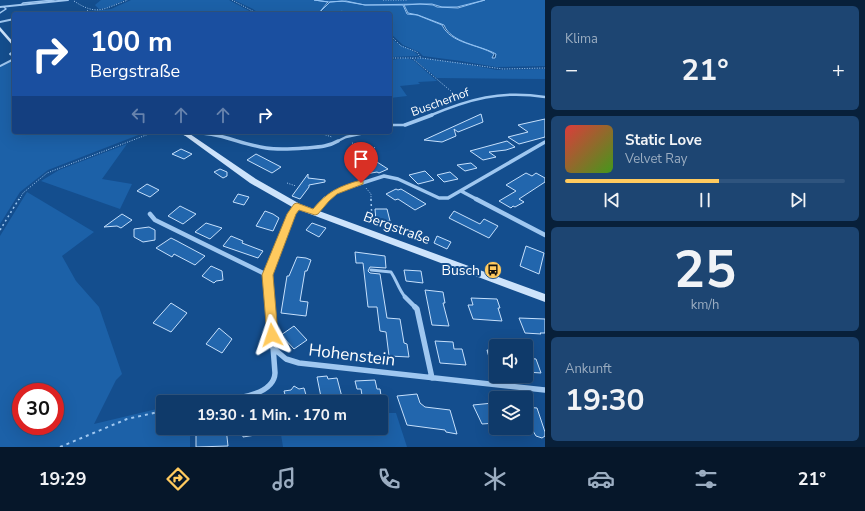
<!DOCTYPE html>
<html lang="de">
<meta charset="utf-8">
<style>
body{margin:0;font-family:"Nunito Sans",sans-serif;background:#1d4572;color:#f1f3f6;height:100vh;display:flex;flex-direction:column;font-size:15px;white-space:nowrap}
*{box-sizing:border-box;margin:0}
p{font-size:13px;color:#9badc1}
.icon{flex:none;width:22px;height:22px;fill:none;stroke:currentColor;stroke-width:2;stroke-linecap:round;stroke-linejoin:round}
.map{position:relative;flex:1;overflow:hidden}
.drawer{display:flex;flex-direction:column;gap:6px;padding:6px;background:#08203a;width:320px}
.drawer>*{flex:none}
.banner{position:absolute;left:12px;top:12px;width:380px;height:122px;border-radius:4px;box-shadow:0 4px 16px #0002,0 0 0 1px #2f547e;background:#1a4fa0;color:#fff;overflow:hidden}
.tools{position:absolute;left:489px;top:339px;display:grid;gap:8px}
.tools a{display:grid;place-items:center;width:44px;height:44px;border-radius:4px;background:#0f3a6a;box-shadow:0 4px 16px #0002,0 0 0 1px #2f547e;font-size:20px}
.speed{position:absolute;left:12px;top:383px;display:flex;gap:8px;font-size:20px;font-weight:700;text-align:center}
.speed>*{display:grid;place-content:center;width:52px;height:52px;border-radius:50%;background:#0f3a6a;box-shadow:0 4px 16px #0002,0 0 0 1px #2f547e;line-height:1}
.speed .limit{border:6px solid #d22;background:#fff;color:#111}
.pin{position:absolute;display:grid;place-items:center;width:34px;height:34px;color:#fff;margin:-41px -17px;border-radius:50% 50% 50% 0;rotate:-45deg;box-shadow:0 0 4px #0007}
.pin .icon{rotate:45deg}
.me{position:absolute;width:44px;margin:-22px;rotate:355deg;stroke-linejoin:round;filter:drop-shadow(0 0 3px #0008)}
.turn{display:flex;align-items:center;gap:14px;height:84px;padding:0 12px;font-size:18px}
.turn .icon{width:52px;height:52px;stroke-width:2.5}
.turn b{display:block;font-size:28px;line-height:34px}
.lanes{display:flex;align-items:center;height:38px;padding:0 12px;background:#0003;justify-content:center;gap:20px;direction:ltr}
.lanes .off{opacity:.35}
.big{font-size:30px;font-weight:700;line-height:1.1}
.drawer .widget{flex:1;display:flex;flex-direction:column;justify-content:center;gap:6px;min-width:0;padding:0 14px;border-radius:6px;background:#1d4572}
.drawer .dial{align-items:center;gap:0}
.dial b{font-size:52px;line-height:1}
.song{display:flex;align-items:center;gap:12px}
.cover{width:48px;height:48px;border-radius:6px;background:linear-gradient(135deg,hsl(0 70% 55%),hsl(100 70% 35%))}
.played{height:4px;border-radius:2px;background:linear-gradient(90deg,#ffca5e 55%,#2f547e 55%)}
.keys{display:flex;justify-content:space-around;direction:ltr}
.heat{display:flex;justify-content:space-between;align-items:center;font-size:22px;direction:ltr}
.trip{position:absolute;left:156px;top:395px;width:232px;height:40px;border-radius:4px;background:#0f3a6a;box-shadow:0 4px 16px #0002,0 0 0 1px #2f547e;font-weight:700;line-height:40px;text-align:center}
.dock{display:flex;height:64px;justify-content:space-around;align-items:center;background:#06172a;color:#9badc1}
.dock .icon{width:28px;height:28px}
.dock .selected{color:#ffca5e}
.dock b{font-size:18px;color:#f1f3f6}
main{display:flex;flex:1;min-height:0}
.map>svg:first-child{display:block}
</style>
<main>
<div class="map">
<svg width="545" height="447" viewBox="0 0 545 447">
<rect width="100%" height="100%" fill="#144e8e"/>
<path fill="#1c61a8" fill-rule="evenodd" d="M101 0H125L107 8 99 9 95 5Z
M131 0H229L255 14H79L91 11 111 9Z
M234 0H483L458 8 485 0H545V66L496 67 461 61 423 56 419 52 403 45 390 33V14H320L327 5 318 14H260L253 9Z
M390 37C399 47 411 47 419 56L390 57Z
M406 58 413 60 437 81 418 82 420 84 400 86 407 96 390 98V60Z
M419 58 460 63 497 70 545 69V79L437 78 415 60Z
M14 60V132H146L48 170 20 192 0 224V67Z
M127 144 102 179 132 184 120 209 41 181 59 170Z
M27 192 94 232 62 256 76 281 99 307 122 374 116 380 94 424 161 408 163 409V428H190V447H0V236ZM21 392H55V426H21Z
M381 413H396L407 447H283L280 428H381Z"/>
<path fill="#0d396b" stroke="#91c2f4" d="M314 0 329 2 346 1 365 5 420 4H432L442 7H457L485 0 458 8 437 7 433 5 420 4 404 5 408 13 418 15 444 25C451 43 480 45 496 54L495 58H492L494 54C478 44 451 44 442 25L417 15 407 14 403 5H365L342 1 330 2 318 14 328 2Z"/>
<path fill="#2266ad" stroke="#c6e0fc" d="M481 114 483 122 458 132 454 129 456 136 442 142 424 140Z
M545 119V137L519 144 508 137 528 132 518 125Z
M507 141 515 147 506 150 489 152 496 157 483 160 470 151Z
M181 149 192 154 184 159 172 154Z
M256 154 281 167 272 173 247 160Z
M377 162 388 169 379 173 377 172 360 175 354 167Z
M471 163 477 168 465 171 457 165Z
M220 169 227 172V176L223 178 214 172Z
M425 171 434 180 418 184 409 175Z
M450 172 458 179 444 182 437 175Z
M526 173 532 176 536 173 545 178V182L519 199 524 202 515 207 513 206 511 208 499 201 516 191 506 185Z
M308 174V178L325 180V182L309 185V187L300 199 292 196Z
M147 184 159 190 150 197 137 191Z
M396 189 398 190 401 189 426 204 415 210 398 199 395 200 386 194Z
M238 194 249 197 244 205 233 202Z
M180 206 196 214 183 224 168 216Z
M375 209H387L390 221H376Z
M265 211 273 214 279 218 273 231 256 226Z
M454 211 480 224 484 219 498 226 489 238 449 218Z
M122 214 132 220 121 228 117 226 104 227Z
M206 223 222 228 210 239 195 232Z
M312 223 326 228 319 237 306 230Z
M149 227 155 230V240L143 242 134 237V229Z
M231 236 243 241 242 243 263 251 258 258 223 246Z
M437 236 451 242 447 249 434 243Z
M171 238 177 241 205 256 195 265 174 254 172 257 156 248Z
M526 246 544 253 539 274 520 266Z
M355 252 385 256 386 268 370 267 368 271 370 273 380 274 387 318 400 319 404 343 407 344 409 357 389 356 386 332 380 331 377 307H368L363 263H356Z
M297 257 306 258 311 260 307 271H305L300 301 308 302 306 316 281 313 287 276H289Z
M211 266 222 271 223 280 216 281 214 283 202 276Z
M404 270 421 271 423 283 406 281Z
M425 290 443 292 445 303H443L449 326 432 325Z
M471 298 497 299 500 308H498L502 321 473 319 468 305H473Z
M171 303 187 313 171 332 153 323Z
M519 318 545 319V333H540L541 334 525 333Z
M294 326 307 340 294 349 281 335Z
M219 328 232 339 222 353 206 344Z
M435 341 453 342 454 349H462L466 365 440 363Z
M487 350 496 351V376H494Z
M526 358 536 359 541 373 526 372Z
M327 376 328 379 337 378 343 401 322 402 317 377Z
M375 380 377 389H380L382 402H363L361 389H357L355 381Z
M294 386 299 389 304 388 308 402H287L284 391 291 390Z
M417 394 420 403 425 407 450 410 457 434 446 432 445 430 407 425 397 396Z
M493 403 496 409V423L482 424 473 405Z
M526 407 537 408 545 432V436L542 438 536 436 530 426H526Z
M196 428H226L228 446 196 447Z
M242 428H274V432L243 437Z"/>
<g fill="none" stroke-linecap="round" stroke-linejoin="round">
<path stroke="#9fc7f0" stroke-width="1" stroke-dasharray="1 1.5" stroke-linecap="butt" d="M232 0 258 14
M383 0H407
M74 1C98 17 104 8 128 0
M78 14 87 12 88 9
M340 14 342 10
M390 35 401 46 417 52 421 58
M390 58H421L503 69 545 68
M412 58 459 98
M316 132 332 137
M352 143 376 148
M287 183 296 186
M366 188 371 194V200
M19 200 23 193 47 173 154 132"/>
<path stroke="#9fc7f0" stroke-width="1.5" stroke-dasharray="2 3" stroke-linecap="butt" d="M371 199 372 222
M0 230 19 199"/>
<path stroke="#9fc7f0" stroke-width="2" stroke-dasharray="3 4" stroke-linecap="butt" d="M60 447 127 419 163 411"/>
<path stroke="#9fc7f0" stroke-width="1.5" d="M21 5 23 3 54 0
M0 13 6 9 4 7"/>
<path stroke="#9fc7f0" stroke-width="2" d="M14 51 10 54 14 56
M0 66 14 59"/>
<path stroke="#9fc7f0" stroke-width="2.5" d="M390 125H405
M338 141 346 137 369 132"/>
<path stroke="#9fc7f0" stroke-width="3" d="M371 270 391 272C397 281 398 288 405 297"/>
<path stroke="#9fc7f0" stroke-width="2" d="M0 7 68 0
M0 22 14 19"/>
<path stroke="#9fc7f0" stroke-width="2.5" d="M429 116C469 99 501 90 545 97"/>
<path stroke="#9fc7f0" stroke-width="3.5" d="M405 125 432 115
M185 134C214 129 238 144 266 148 279 150 292 149 305 148 317 147 328 147 338 141
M461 191 478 200
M324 200 334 192 384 176 398 179 439 198H448L545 142"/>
<path stroke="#9fc7f0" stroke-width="4.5" d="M476 199 545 235
M315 212 325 199
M150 214 155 220 267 275
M405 297 416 308
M270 308 267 275 292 214 297 206"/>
<path stroke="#9fc7f0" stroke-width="5.5" d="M415 307 417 309 432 378
M273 348 286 359 299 363 545 390
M212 402C230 399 274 397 275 373L270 307"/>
<path fill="#cde3fb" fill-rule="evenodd" d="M0 27 14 43V47L0 31Z
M180 132H187L256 179 300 204 545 294V302L294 208 250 183Z"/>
</g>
<path fill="#ffca5e" stroke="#a6833d" d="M361 180 363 181V184L337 194 329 201 318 214 315 215 299 210 296 214 273 275 278 335 277 338 272 340 268 338 267 335 262 275 287 214 294 204 297 203 313 209C327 192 339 186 361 180Z"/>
<defs>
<symbol id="bus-disc" viewBox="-11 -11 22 22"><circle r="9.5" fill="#ffca5e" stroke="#144e8e"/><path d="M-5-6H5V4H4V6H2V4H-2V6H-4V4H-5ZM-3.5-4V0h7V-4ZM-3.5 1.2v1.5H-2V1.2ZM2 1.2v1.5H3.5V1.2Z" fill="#111"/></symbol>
</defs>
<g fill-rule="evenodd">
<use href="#bus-disc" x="483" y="260" width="20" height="20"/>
</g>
<g text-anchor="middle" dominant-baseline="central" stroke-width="4" stroke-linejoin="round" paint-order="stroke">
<g font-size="12" fill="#fff" stroke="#144e8e">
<text transform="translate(440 102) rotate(-20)">Buscherhof</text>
</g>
<g font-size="14" fill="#fff" stroke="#144e8e">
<text transform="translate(397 228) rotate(20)">Bergstraße</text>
</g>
<g font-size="14" fill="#fff" stroke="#144e8e" text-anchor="end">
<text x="480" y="270">Busch</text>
</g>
<g font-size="17" fill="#fff" stroke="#144e8e">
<text transform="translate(352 355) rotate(7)">Hohenstein</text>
</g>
</g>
</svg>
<div class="tools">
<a><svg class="icon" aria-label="sound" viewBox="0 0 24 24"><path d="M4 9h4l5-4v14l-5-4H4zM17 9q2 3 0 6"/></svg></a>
<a><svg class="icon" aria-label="layers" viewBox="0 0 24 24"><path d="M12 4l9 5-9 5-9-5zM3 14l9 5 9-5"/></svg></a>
</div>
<div class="speed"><div class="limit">30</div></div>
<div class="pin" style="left:361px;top:183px;background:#d93025"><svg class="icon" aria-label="arrive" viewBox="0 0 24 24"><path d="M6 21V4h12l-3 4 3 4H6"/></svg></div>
<svg class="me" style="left:272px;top:335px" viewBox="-20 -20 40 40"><path d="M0-17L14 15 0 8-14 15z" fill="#ffca5e" stroke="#fff" stroke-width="4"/></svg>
<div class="trip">19:30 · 1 Min. · 170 m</div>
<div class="banner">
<div class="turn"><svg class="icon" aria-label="right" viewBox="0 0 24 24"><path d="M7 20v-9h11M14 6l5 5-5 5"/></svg><div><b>100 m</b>Bergstraße</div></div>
<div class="lanes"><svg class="icon off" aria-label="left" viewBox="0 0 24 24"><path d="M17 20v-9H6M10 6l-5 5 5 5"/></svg><svg class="icon off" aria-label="ahead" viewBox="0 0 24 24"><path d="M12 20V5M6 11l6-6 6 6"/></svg><svg class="icon off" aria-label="ahead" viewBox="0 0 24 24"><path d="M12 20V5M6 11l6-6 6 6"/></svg><svg class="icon" aria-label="right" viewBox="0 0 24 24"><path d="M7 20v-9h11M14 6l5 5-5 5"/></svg></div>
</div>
</div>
<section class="drawer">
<div class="widget"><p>Klima</p>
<div class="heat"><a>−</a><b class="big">21°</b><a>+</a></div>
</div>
<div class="widget">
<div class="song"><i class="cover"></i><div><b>Static Love</b><p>Velvet Ray</p></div></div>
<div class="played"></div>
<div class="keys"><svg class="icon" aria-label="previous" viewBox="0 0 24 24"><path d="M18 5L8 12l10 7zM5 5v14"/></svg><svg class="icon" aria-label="pause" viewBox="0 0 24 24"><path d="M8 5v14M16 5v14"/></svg><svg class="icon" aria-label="next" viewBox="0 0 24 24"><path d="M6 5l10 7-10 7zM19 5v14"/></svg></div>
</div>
<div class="widget dial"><b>25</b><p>km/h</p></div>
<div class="widget"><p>Ankunft</p><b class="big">19:30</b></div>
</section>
</main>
<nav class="dock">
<b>19:29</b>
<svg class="icon selected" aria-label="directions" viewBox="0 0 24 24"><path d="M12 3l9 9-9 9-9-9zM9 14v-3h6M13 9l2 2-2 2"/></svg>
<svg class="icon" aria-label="music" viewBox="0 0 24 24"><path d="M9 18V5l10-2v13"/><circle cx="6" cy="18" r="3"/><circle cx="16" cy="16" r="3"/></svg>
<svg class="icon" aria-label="phone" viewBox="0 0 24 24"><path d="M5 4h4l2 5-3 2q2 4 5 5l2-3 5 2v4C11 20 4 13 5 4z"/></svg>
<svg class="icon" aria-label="climate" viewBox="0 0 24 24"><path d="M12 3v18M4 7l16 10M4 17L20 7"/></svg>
<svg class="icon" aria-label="car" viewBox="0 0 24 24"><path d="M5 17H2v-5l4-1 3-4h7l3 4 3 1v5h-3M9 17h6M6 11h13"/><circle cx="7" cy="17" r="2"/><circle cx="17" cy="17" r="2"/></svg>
<svg class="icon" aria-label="filters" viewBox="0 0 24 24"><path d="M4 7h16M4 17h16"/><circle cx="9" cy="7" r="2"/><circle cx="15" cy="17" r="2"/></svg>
<b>21°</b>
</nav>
